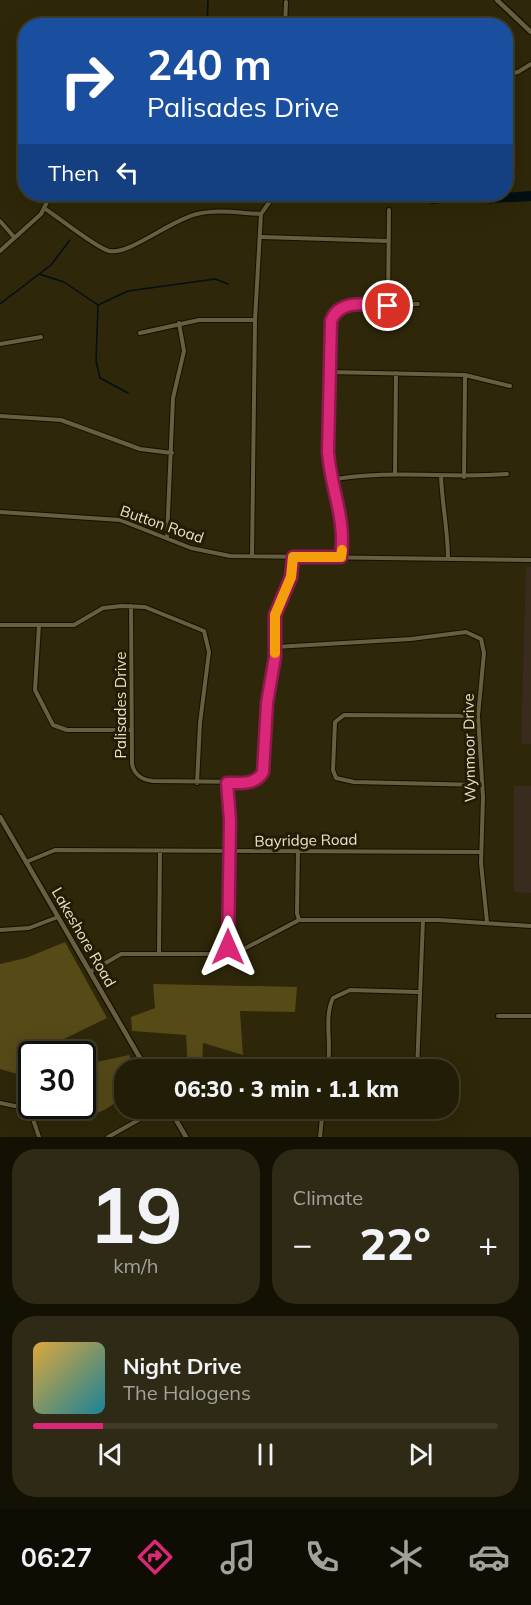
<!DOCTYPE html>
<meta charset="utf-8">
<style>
body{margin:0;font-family:Mulish,sans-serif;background:#2e2a15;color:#f1f3f6;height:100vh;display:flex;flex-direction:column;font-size:22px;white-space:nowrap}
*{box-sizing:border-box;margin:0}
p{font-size:20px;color:#a2a29b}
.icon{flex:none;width:33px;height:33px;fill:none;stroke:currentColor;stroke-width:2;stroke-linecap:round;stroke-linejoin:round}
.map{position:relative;height:1137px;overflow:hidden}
.details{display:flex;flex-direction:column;gap:12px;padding:12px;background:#131004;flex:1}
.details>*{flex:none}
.guide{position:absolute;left:18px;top:18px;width:495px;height:183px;border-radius:24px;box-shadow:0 6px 24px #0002,0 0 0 2px #3f3b28;background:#1a4fa0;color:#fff;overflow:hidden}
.speed{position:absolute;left:18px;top:1041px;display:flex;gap:12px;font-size:30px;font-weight:700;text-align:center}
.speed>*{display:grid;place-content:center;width:78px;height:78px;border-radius:50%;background:#221d07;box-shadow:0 6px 24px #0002,0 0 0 2px #3f3b28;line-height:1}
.speed .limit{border:3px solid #111;border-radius:9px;background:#fff;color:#111}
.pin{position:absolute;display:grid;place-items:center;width:51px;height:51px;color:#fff;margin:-26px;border:3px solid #fff;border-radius:50%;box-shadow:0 2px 6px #0007}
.me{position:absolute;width:66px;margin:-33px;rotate:0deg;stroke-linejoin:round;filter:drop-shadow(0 0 4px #0008)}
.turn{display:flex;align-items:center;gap:21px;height:126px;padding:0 30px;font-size:27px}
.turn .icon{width:78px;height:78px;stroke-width:2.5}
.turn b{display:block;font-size:42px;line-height:51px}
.then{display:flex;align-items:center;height:57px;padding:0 30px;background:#0003;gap:12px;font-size:22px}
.big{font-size:45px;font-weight:800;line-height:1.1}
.details .card{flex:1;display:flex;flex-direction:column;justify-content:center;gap:9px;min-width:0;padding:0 21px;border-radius:24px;background:#2e2a15}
.details .dial{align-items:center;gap:0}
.dial b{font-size:78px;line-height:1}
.song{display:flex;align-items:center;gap:18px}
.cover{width:72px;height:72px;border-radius:9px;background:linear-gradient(135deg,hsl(40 70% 55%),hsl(190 70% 35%))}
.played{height:6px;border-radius:3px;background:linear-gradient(90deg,#db2777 15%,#3f3b28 15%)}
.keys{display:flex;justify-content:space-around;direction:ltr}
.heat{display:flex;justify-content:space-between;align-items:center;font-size:33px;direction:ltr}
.details .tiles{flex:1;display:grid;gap:12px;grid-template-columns:1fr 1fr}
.card:last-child{grid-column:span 2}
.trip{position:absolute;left:114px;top:1059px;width:345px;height:60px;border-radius:24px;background:#221d07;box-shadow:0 6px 24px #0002,0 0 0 2px #3f3b28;font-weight:800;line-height:60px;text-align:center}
.tab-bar{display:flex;height:96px;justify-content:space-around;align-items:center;background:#0e0c03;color:#a2a29b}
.tab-bar .icon{width:42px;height:42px}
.tab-bar .current{color:#db2777}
.tab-bar b{font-size:27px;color:#f1f3f6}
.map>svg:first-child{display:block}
</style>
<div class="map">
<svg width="531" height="1137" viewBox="0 0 531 1137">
<rect width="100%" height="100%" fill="#2e2709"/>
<path fill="#3a2b1f" d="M526 567H531V744H521Z
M514 786H531V893L514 892Z"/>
<path fill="#564a17" d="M65 942 107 1018 62 1040 69 1054H32L31 1078 0 1069V964L26 958Z
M153 984 297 987 295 1012 240 1011 243 1055 203 1043 202 1069 188 1070 186 1035 132 1031 131 1017 155 1008Z
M129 1055 135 1069 124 1070V1096C102 1113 94 1120 68 1106H82L83 1065Z"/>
<path fill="#030f13" d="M531 191V201L491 203V194Z"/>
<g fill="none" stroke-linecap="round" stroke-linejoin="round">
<path stroke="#030f13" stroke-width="1.5" d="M207 26 208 0
M431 203 472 200 491 203
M39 274 64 282 98 305
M0 304 51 265 70 240
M128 393 100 378 96 361 98 305 128 291 215 279 228 284"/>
<defs>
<path id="minor" d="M285 26 286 2
M506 75 518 72 531 64
M44 208C58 217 96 248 109 251 130 255 170 220 197 214 218 209 240 213 261 214
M0 221 14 237
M262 237 388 241
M0 251 41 214 51 194
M388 306 389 210
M140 333 199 320H255
M0 344 41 337
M330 372 465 375 510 386
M0 416 61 420 140 449 172 453
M395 475 396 373
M441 476C442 504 448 531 448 559
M464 477 465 375
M331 480C389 469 449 479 507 474
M0 512 120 520 191 548 230 556 531 560
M167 538 173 398 184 351 179 323
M252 556 255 320 261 214 275 194
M341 557C346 517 331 491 329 452L331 321 336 312 344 306 418 304
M131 606 132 764C134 775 143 780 153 781L250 782 258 778 263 772 267 695 275 657V615L291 577 293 557
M0 625H74L103 608 122 606 145 607 204 631 209 652 200 723 197 783
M39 625 35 690 53 725 67 730H132
M275 647 411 639 466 632 481 639 484 653 478 716 483 797 481 863 487 922
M478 716 344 715 335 722 333 770 336 778 354 782 482 785
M227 783 230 820 228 947 231 953
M298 851 297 913 299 920
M26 862 55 850 481 852
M0 930 29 928 58 917
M159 953 160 851
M90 972 121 954H222L240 951 299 920H439L531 926
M498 1016H531
M327 1070C333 1047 323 1019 333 998L350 990 418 992
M417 1070 423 920
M0 1103 25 1108 33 1119 39 1137
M295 1108 322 1112
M108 1137 160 1108
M320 1137 323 1108"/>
<path id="tertiary" d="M497 0 531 32
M0 817 147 1070
M169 1108 186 1137"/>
</defs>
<use href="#minor" stroke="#171000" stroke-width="6"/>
<use href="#tertiary" stroke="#171000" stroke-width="7"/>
<use href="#minor" stroke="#665f40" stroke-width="4"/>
<use href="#tertiary" stroke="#665f40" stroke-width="4.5"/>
</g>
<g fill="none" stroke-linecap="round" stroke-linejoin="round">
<defs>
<path id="route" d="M228 947 230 820 227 783C241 783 256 785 263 772L267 703 275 657V615L291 577 293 557H341C346 517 331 491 328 452L331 321C339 298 369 305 388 306"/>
</defs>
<use href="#route" stroke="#8e194d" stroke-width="15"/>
<use href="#route" stroke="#db2777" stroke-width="10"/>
<path stroke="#f59e0b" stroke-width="10" d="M275 653V615L291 577 293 557H341L342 550"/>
</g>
<g text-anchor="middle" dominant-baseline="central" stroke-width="6" stroke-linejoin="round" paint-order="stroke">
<g font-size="15" fill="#e7e3d2" stroke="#251d01">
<text transform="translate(162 524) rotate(19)">Button Road</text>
<text transform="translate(120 705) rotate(-90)">Palisades Drive</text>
<text transform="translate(469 748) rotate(-91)">Wynmoor Drive</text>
<text transform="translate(306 840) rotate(-1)">Bayridge Road</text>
<text transform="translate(84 937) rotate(60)">Lakeshore Road</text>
</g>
</g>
</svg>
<div class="speed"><div class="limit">30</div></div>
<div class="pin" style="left:388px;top:306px;background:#d93025"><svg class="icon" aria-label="arrive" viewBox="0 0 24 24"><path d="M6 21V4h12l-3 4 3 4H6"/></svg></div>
<svg class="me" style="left:228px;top:947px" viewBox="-20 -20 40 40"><path d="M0-17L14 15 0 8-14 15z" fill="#db2777" stroke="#fff" stroke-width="4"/></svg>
<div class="trip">06:30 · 3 min · 1.1 km</div>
<div class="guide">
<div class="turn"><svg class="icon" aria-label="right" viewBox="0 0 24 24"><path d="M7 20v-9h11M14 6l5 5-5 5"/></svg><div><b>240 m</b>Palisades Drive</div></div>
<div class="then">Then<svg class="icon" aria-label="left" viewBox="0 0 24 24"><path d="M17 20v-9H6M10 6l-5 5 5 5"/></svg></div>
</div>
</div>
<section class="details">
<div class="tiles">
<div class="card dial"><b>19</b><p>km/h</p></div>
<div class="card"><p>Climate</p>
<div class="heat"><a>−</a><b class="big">22°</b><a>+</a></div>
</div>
<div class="card">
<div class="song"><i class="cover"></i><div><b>Night Drive</b><p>The Halogens</p></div></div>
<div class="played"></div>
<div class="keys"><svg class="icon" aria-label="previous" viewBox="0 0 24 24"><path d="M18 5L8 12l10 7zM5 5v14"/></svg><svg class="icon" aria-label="pause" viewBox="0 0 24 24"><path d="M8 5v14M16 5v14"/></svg><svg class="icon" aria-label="next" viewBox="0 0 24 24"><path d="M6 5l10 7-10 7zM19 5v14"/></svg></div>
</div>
</div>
</section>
<nav class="tab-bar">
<b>06:27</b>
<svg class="icon current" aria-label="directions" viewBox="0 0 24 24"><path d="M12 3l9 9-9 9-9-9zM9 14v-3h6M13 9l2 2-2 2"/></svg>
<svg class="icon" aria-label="music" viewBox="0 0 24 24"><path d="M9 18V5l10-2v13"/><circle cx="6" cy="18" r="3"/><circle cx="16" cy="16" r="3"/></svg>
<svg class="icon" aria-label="phone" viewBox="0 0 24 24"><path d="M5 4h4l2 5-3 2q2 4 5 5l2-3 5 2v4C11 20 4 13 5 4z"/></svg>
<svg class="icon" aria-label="climate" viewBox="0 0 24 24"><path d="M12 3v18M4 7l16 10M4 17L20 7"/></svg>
<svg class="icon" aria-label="car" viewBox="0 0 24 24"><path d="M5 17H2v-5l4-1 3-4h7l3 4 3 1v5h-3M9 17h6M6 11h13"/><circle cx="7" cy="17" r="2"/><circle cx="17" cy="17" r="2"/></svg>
</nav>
